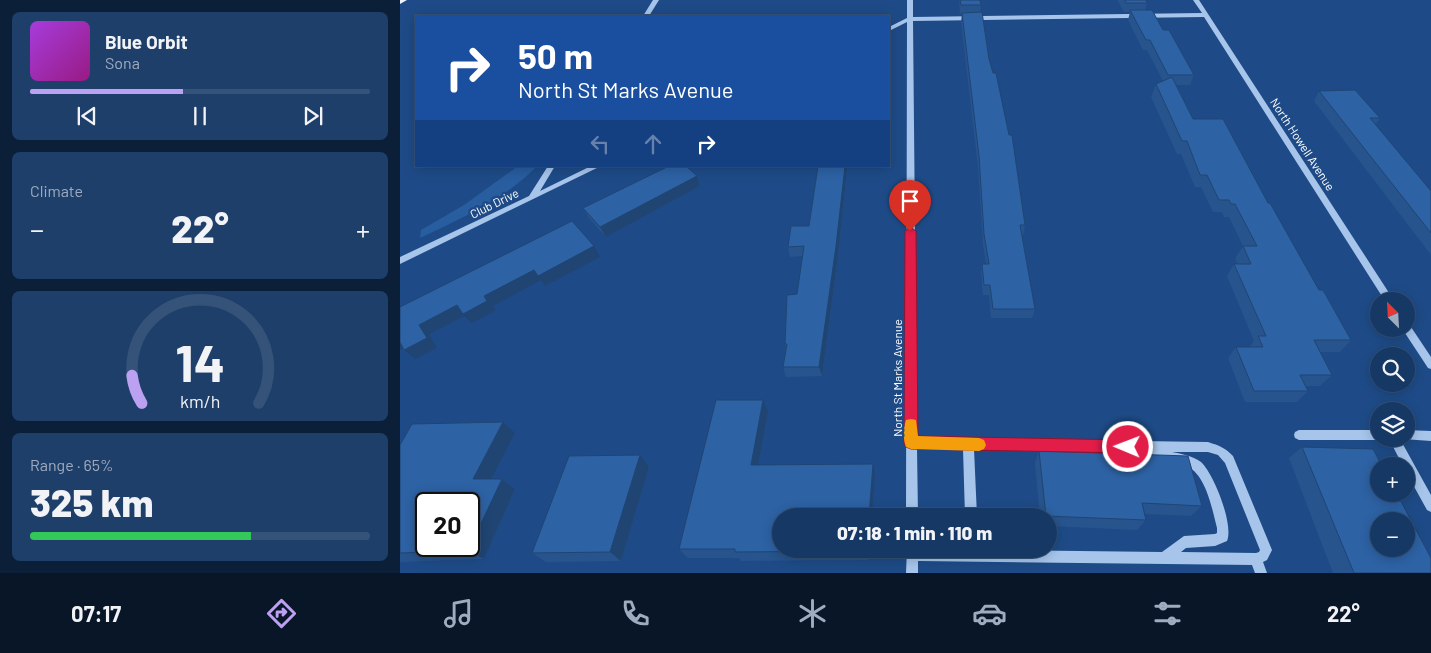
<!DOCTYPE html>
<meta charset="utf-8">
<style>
body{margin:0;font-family:Barlow,sans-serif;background:#1f3f6b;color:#f1f3f6;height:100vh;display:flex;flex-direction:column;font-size:19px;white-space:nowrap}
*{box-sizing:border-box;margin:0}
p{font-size:16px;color:#9eacbf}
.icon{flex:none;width:28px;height:28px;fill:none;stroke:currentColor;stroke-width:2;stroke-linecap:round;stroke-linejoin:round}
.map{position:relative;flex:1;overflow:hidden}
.drawer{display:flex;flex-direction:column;gap:12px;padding:12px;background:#0c1f38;width:400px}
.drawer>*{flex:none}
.hud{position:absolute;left:15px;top:15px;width:475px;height:152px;border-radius:0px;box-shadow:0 2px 12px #0003,0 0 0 1px #355279;background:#1a4fa0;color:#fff;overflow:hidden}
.needle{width:32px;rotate:336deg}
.buttons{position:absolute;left:970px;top:292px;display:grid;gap:10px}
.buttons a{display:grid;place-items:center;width:45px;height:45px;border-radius:50%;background:#163865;box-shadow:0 2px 12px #0003,0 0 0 1px #355279;font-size:25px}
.speed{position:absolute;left:15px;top:492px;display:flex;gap:10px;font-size:25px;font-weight:700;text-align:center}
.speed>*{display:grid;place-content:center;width:65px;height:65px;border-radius:50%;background:#163865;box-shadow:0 2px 12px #0003,0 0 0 1px #355279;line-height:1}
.speed .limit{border:2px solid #111;border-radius:8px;background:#fff;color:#111}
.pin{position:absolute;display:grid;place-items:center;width:42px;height:42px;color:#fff;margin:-51px -21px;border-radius:50% 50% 50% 0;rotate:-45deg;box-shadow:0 0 5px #0007}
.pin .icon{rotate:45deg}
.me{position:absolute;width:55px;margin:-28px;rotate:271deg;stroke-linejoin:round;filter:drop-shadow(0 0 4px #0008)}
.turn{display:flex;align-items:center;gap:18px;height:105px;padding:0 20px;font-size:22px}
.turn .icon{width:65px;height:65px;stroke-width:2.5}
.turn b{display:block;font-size:35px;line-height:42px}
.lanes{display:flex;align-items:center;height:48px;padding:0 20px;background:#0003;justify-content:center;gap:25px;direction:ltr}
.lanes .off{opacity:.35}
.big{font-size:38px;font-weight:800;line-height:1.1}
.drawer .tile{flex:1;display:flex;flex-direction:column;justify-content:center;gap:8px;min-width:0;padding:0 18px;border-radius:8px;background:#1f3f6b}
.drawer .dial{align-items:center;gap:0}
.dial svg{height:130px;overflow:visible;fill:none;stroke:#355279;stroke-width:7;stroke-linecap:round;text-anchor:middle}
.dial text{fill:#f1f3f6;stroke:none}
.song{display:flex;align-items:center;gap:15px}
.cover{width:60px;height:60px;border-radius:8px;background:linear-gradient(135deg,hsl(280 70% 55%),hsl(310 70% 35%))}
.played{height:5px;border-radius:2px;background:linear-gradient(90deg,#bca0f2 45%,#355279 45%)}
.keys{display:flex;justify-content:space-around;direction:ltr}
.heat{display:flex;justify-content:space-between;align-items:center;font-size:28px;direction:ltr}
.charge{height:8px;border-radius:4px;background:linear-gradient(90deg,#34c759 65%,#355279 0)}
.trip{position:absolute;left:372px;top:508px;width:285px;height:50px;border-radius:25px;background:#163865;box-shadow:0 2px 12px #0003,0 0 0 1px #355279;font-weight:800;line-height:50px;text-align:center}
.tabs{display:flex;height:80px;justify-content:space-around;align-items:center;background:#091628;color:#9eacbf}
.tabs .icon{width:35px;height:35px}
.tabs .on{color:#bca0f2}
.tabs b{font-size:22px;color:#f1f3f6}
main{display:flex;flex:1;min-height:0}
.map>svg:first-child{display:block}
</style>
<main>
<section class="drawer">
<div class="tile">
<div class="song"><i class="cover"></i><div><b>Blue Orbit</b><p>Sona</p></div></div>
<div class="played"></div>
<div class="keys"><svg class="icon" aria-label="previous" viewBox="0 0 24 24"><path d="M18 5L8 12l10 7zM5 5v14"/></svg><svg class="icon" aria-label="pause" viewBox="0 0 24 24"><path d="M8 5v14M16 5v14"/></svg><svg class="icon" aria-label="next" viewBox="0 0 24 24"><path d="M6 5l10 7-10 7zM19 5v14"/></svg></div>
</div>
<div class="tile"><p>Climate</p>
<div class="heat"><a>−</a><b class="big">22°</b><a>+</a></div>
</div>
<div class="tile dial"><svg viewBox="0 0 100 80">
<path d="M14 69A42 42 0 1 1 86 69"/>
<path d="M14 69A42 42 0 0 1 8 52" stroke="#bca0f2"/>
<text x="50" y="56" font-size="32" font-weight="700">14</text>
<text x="50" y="72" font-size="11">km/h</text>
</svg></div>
<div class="tile"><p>Range · 65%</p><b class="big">325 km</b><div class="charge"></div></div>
</section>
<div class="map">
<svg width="1031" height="573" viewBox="0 0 1031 573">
<rect width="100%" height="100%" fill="#1e4b87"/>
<path fill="#285d9f" d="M118 166H137C104 200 62 218 20 238L21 230 64 205Z"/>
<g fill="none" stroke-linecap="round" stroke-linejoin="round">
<path fill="#a7c5eb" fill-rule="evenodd" d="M253 0H259L249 16H243Z
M507 0H513V17L802 13 793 0H799L993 299 994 301H985L804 17 513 21 517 438 808 442C820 446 824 447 833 456L872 550 867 560 863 562 867 573H855L852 565 518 561V573H506L507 549 762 552 784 536 815 534 817 533V528C812 509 806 472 784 465 770 460 754 459 739 455L735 454 734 451 574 449 577 516H565L563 449 517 448 518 516H506L507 22 489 31V27L507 18ZM772 452H808L818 455 825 463 860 550 859 552 856 553 781 552 786 548 815 546 827 541C834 525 814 474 801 462 793 456 782 454 772 452Z
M148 166H155L140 191 191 166H201L0 264V257L129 196Z
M1006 323 1009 324 1031 357V369L1028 368 1003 330 1006 329Z
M899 430H979V439H982L979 440H899L895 438 894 435 895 432Z
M1006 430 1031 431V441L1003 439H1006Z
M989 439H1000L1031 495V512L1027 510 1006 472V466H1003Z"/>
<path fill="#ebf3fe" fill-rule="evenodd" d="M0 0H7L0 4Z"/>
</g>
<path fill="#27548d" d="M559 0H580L581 5 580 13 589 59 625 225 623 235H622L635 309 632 318H591L589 295H583L581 274 582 264H586L583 245 578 167 561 22 562 14H560Z
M717 0H746L747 3 745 10 763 30 794 75 790 85H776L793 119 868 203 919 290 951 340 940 352H920L932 375 920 386H905L908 391 897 402H845L828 358 836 347H850L854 341 827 276 834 264H838L835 259 843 246 829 217H824L822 212H813L801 187H795L781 154H777L751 97 756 84 763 81 747 50H743L728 20 730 12H724Z
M919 91 980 118 975 125 1031 191V255L914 101Z
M447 169 438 256 422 376 386 377 383 367 386 348 385 344 397 294 403 256 390 257 388 247 409 226Z
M297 176 300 186 206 237 189 218 183 208Z
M368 412 358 465 475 475 472 516H381V549H469L468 560 341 561 339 558H288L279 549Z
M115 433 91 479H102L115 489 84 559 0 562V445Z
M902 447 1031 573H933L889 458Z
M639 451 802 506 791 516 744 514 746 520 737 530 649 526V516H640L635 463Z
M240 455 249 467 221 561 146 562 132 553Z"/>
<path fill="#204573" d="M445 166H447V169L438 256 422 376 419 367Z
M297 176 300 186 206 237 200 227Z
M194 246 200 257 145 286 138 276Z
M134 270 141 280 93 306 96 310 72 323 64 316 29 334 37 348 15 359 4 350 19 325 57 305 84 296Z
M0 339 8 346 0 350Z
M363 400 368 412 356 476 351 465Z
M103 422 115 433 86 489 73 479Z
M240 455 249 467 221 561 210 552Z
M473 464 475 475 472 516H469Z
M102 479 115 489 84 559 68 551Z
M467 549H469L468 560 466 551Z"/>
<path fill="#2d62a4" stroke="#204573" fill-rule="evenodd" d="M560 0H580L581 5H561Z
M725 0H746L747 3H726Z
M730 10H752L763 30H769L794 75H768L750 40H746Z
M582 12 589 59 593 73H596L609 135H612L625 225H620L635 309H593L590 285H584L582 264H589L584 234 579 156 562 13Z
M772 77 793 119H823L868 203H870L919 290H923L951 340H914L932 375H900L908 391H854L836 347H863L858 336H866L834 264H851L843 246H857L835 204H831L829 200H819L807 175H800L787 141H782L756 84Z
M955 90 980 118H970L1031 191V233L919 91Z
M269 166H286L297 176 200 227 183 208Z
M418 166H445L436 246 419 367H383L387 344H385L387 295 397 294 404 246 388 247 391 226H409Z
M172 221 194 246 138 276 134 270 84 296 87 301 63 314 57 305 19 325 27 338 4 350 0 342V307Z
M316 400H363L351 465 473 464 469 516H381V549H467L466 551 335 552V549H279Z
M103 422 73 479H102L68 551 0 553V445L12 424ZM26 504H69V546H26Z
M902 447 973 449 982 466H979V494H997L1031 558V573H954ZM979 521H1006V549H979Z
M639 451 788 456 802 506 742 503 746 520 646 516Z
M240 455 210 552 132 553 169 456Z"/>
<path fill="#e11d48" stroke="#92132f" d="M510 227 516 231 518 436 728 440 732 442 734 447 732 451 728 453 511 449 506 447 504 443 505 231Z"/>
<path fill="#f59e0b" d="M511 419 516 420 518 436 579 438 584 440 586 445 584 449 579 451 511 449 506 447C503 440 503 428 506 420Z"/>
<g text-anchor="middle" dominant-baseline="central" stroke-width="5" stroke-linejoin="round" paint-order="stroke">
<g font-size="12" fill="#fff" stroke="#1e4b87">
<text transform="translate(903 144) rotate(57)">North Howell Avenue</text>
<text transform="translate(94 203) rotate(-26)">Club Drive</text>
<text transform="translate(497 378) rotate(-90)">North St Marks Avenue</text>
</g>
</g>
</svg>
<div class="buttons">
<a><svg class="needle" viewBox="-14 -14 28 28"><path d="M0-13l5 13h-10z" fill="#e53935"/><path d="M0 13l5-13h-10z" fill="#9eacbf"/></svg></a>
<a><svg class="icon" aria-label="search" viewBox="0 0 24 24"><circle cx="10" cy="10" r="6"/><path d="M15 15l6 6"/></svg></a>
<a><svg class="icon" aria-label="layers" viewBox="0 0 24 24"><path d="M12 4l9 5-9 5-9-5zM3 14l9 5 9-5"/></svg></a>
<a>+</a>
<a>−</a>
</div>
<div class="speed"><div class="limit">20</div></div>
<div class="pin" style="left:510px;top:231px;background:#d93025"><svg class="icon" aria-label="arrive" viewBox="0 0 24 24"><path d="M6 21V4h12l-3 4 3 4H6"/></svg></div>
<svg class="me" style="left:728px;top:447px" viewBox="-20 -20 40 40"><circle r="17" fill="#e11d48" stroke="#fff" stroke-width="3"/><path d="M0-11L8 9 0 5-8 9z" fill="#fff"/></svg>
<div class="trip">07:18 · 1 min · 110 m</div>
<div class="hud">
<div class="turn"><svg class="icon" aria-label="right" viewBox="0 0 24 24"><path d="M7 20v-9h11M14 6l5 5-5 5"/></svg><div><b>50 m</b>North St Marks Avenue</div></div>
<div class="lanes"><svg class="icon off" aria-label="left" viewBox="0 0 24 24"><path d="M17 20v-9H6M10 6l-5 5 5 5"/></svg><svg class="icon off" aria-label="ahead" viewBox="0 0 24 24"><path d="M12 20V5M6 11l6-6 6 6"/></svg><svg class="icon" aria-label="right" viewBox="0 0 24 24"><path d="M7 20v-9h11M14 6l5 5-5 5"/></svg></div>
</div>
</div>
</main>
<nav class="tabs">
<b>07:17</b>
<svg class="icon on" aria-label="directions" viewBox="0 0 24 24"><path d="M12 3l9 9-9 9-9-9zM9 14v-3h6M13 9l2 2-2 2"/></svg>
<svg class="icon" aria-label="music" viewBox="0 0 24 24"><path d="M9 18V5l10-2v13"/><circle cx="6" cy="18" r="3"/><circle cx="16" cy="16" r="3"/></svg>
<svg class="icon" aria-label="phone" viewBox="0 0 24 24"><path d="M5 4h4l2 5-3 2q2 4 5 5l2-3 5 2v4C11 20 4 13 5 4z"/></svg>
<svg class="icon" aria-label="climate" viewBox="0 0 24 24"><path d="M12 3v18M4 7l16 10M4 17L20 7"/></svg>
<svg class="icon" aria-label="car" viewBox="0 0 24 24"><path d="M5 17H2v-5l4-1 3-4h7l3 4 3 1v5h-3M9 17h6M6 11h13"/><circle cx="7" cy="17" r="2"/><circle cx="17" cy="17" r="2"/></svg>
<svg class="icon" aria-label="filters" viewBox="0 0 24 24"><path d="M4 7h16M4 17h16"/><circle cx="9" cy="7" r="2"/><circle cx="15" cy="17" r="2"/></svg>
<b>22°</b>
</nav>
